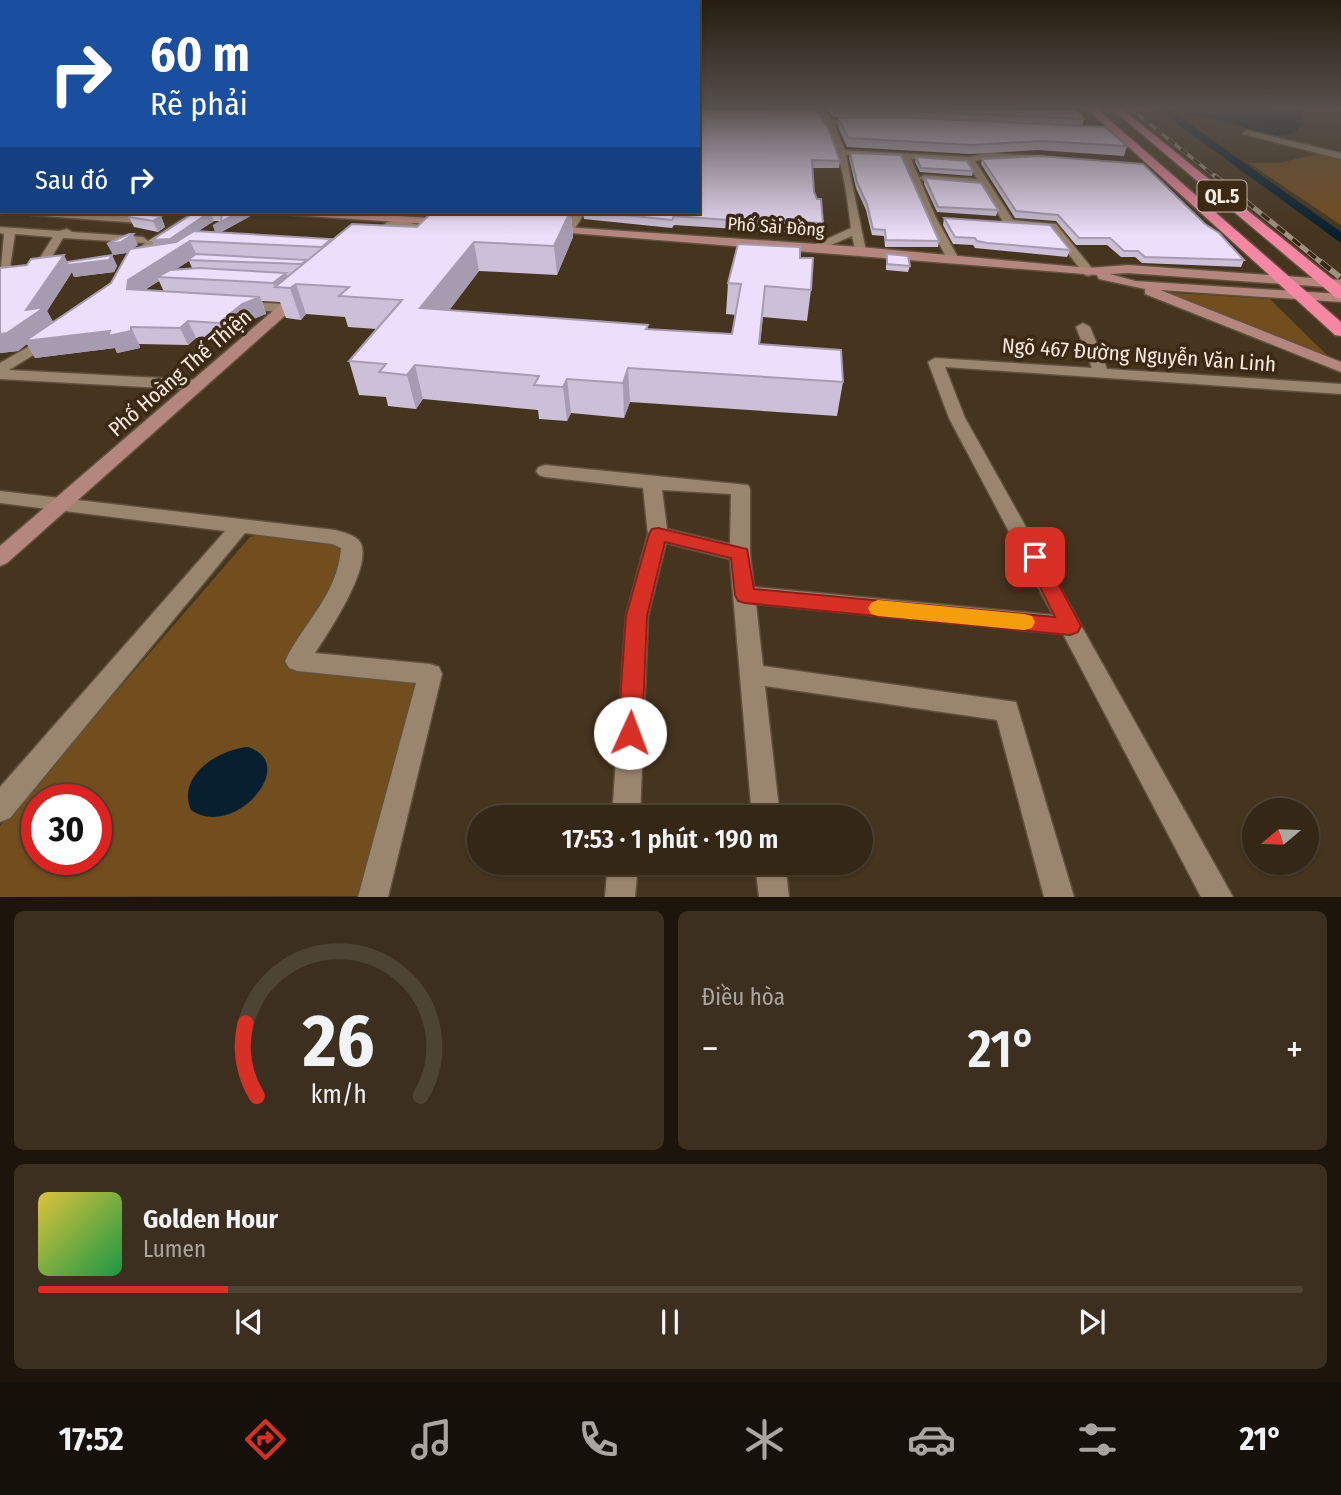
<!DOCTYPE html>
<html lang="vi">
<meta charset="utf-8">
<style>
body{margin:0;font-family:"Fira Sans Condensed",sans-serif;background:#3c2f1f;color:#f1f3f6;height:100vh;display:flex;flex-direction:column;font-size:26px;white-space:nowrap}
*{box-sizing:border-box;margin:0}
p{font-size:23px;color:#a9a5a1}
.icon{flex:none;width:38px;height:38px;fill:none;stroke:currentColor;stroke-width:2;stroke-linecap:round;stroke-linejoin:round}
.map{position:relative;height:897px;overflow:hidden}
.sheet{display:flex;flex-direction:column;gap:14px;padding:14px;background:#1d150c;flex:1}
.sheet>*{flex:none}
.guide{position:absolute;left:0px;top:0px;width:700px;height:214px;box-shadow:0 2px 5px #0004,0 0 0 2px #4e4435;background:#1a4fa0;color:#fff;overflow:hidden}
.needle{width:46px;rotate:251deg}
.fabs{position:absolute;left:1242px;top:798px;display:grid;gap:14px}
.fabs a{display:grid;place-items:center;width:77px;height:77px;border-radius:50%;background:#342716;box-shadow:0 2px 5px #0004,0 0 0 2px #4e4435;font-size:35px}
.speed{position:absolute;left:21px;top:784px;display:flex;gap:14px;font-size:35px;font-weight:700;text-align:center}
.speed>*{display:grid;place-content:center;width:91px;height:91px;border-radius:50%;background:#342716;box-shadow:0 2px 5px #0004,0 0 0 2px #4e4435;line-height:1}
.speed .limit{border:10px solid #d22;background:#fff;color:#111}
.pin{position:absolute;display:grid;place-items:center;width:60px;height:60px;color:#fff;margin:-30px;border-radius:14px;box-shadow:0 4px 10px #0006}
.me{position:absolute;width:77px;margin:-38px;rotate:2deg;stroke-linejoin:round;filter:drop-shadow(0 0 5px #0008)}
.turn{display:flex;align-items:center;gap:24px;height:147px;padding:0 35px;font-size:32px}
.turn .icon{width:91px;height:91px;stroke-width:2.5}
.turn b{display:block;font-size:49px;line-height:60px}
.then{display:flex;align-items:center;height:66px;padding:0 35px;background:#0003;gap:14px;font-size:26px}
.big{font-size:52px;font-weight:600;line-height:1.1}
.sheet .widget{flex:1;display:flex;flex-direction:column;justify-content:center;gap:10px;min-width:0;padding:0 24px;border-radius:10px;background:#3c2f1f}
.sheet .dial{align-items:center;gap:0}
.dial svg{height:182px;overflow:visible;fill:none;stroke:#4e4435;stroke-width:7;stroke-linecap:round;text-anchor:middle}
.dial text{fill:#f1f3f6;stroke:none}
.song{display:flex;align-items:center;gap:21px}
.cover{width:84px;height:84px;border-radius:10px;background:linear-gradient(135deg,hsl(50 70% 55%),hsl(140 70% 35%))}
.played{height:7px;border-radius:4px;background:linear-gradient(90deg,#d93025 15%,#4e4435 15%)}
.keys{display:flex;justify-content:space-around;direction:ltr}
.heat{display:flex;justify-content:space-between;align-items:center;font-size:38px;direction:ltr}
.sheet .tiles{flex:1;display:grid;gap:14px;grid-template-columns:1fr 1fr}
.widget:last-child{grid-column:span 2}
.trip{position:absolute;left:467px;top:805px;width:406px;height:70px;border-radius:35px;background:#342716;box-shadow:0 2px 5px #0004,0 0 0 2px #4e4435;font-weight:600;line-height:70px;text-align:center}
.tab-bar{display:flex;height:112px;justify-content:space-around;align-items:center;background:#151009;color:#a9a5a1}
.tab-bar .icon{width:49px;height:49px}
.tab-bar .current{color:#d93025}
.tab-bar b{font-size:32px;color:#f1f3f6}
.map>svg:first-child{display:block}
</style>
<div class="map">
<svg width="1341" height="897" viewBox="0 0 1341 897">
<rect width="100%" height="100%" fill="#45341e"/>
<path fill="#724d1d" fill-rule="evenodd" d="M1319 154 1341 159V225L1249 163H1278Z
M1159 292 1270 299 1336 364Z
M268 533 341 544C350 576 306 627 288 654L295 663 411 674 416 692 361 896 0 897V826L250 537ZM37 800H96V859H37Z"/>
<path fill="#071f2f" d="M1170 109H1304L1307 110 1298 112 1303 116 1302 123 1295 133 1275 136 1211 118 1177 115Z
M248 747C301 764 233 840 191 810 176 776 219 749 248 747Z"/>
<g fill="none" stroke-linecap="round" stroke-linejoin="round">
<path fill="#071f2f" fill-rule="evenodd" d="M1157 109H1169L1341 232V243Z"/>
<defs>
<path id="street" d="M698 109H706L698 121Z
M815 109H823L832 120 864 121 861 125 834 124 845 150 970 157 986 153 1045 156 1046 158 1042 161 986 159 975 161 1013 220 1056 224 1095 272 1089 276 1085 275 1049 229 1005 225 981 186 924 181 919 178 924 175 977 179 967 163 911 159 936 218 959 259 957 262 947 259 926 218 902 158 846 155 866 251 856 253 852 236 819 250H811V246L851 228C846 188 841 142 815 109Z
M1246 130 1341 153V159L1243 134Z
M25 212H70L153 218 158 221 153 224 30 215Z
M194 212H206L129 266 123 262 145 243 63 238 43 272H35L33 269 53 237 15 234 9 274 0 278 4 234 0 233V227L59 231 67 229 72 232 143 237 148 241Z
M575 212H585L572 233H564L562 231Z
M398 220 423 226 375 238V234L387 222Z
M240 302 285 304 292 308 285 312 235 309V303Z
M1083 323 1090 327 1107 369 1341 384V394L945 367 965 418 1233 897H1201L1063 634 756 604 763 666 1016 702 1074 897H1044L997 720 765 686 780 817H752L730 559 666 543 648 616 640 817H612L626 616 648 534 643 488 545 477 539 475 536 471 539 467 545 465 748 485 750 489V554L754 587 1053 615 949 418 928 362 935 358 1092 368 1076 327ZM662 490 731 494 730 544 667 529Z
M51 334 58 338 56 341 9 370 198 380 206 385 198 390 0 379V363Z
M0 491 335 530C342 532 356 535 360 542 374 565 328 633 315 653L430 664 439 667 442 674 388 897H358L416 683 297 671 289 668 285 661C304 622 338 594 341 548L332 544 245 533 10 818 0 822V787L225 531 0 503Z
M608 863H638L635 897H605Z
M755 863H785L789 897H759Z"/>
<path id="secondary" d="M0 191H2V197H0Z
M286 212H336L445 219 450 222 445 225 291 215Z
M550 226 860 247 1089 268 1128 265 1341 280V288L1128 273 1110 274 1135 281 1341 294V302L1160 290 1341 362V372L1145 294V289L1099 279 1097 275 546 231 544 229Z
M301 290 307 294 306 297 7 563 0 566V546L296 291Z"/>
<path id="highway" d="M1087 109H1097L1341 322V336L1335 335Z
M1112 109H1122L1341 286V299L1335 297Z"/>
</defs>
<use href="#street" stroke="#60513e" stroke-width="3"/>
<use href="#secondary" stroke="#60513e" stroke-width="3"/>
<use href="#highway" stroke="#60513e" stroke-width="3"/>
<use href="#street" fill="#9a856e" fill-rule="evenodd"/>
<use href="#secondary" fill="#b5867e" fill-rule="evenodd"/>
<use href="#highway" fill="#f587a2" fill-rule="evenodd"/>
<defs>
<path id="rail-far2" d="M1131 109 1217 178"/>
<path id="rail-far1" d="M1215 176 1323 264"/>
<path id="rail" d="M1321 262 1341 278"/>
</defs>
<use href="#rail-far2" stroke="#a09281" stroke-width="3.5"/>
<use href="#rail-far1" stroke="#a09281" stroke-width="5"/>
<use href="#rail" stroke="#a09281" stroke-width="6"/>
<use href="#rail-far2" stroke="#3b2914" stroke-width="2.5" stroke-dasharray="8" stroke-linecap="butt"/>
<use href="#rail-far1" stroke="#3b2914" stroke-width="3.5" stroke-dasharray="10" stroke-linecap="butt"/>
<use href="#rail" stroke="#3b2914" stroke-width="4.5" stroke-dasharray="12" stroke-linecap="butt"/>
</g>
<path fill="#ccbfd8" fill-rule="evenodd" d="M827 109H1076L1084 119 1082 126 916 117H833Z
M698 117 840 161 839 168H812L814 192 823 223 822 232 801 230 800 233 674 225 672 228 584 219 583 212H698Z
M839 118 1127 146 1124 156 1038 150 970 154 847 147 838 127Z
M850 153 939 241 938 247H885L884 236 872 235 866 210 856 188 849 158Z
M916 157 973 171 972 176 920 172 915 162Z
M982 159 1205 224 1244 260 1241 267 1142 263 1135 257H1121L1107 245H1076L1056 221 1015 218 981 164Z
M925 178 998 210 996 216 937 212 924 184Z
M141 212H190L181 216 142 214Z
M195 212H258L221 232 332 240 417 227 431 212H423H572L571 213 573 237 557 275 479 271 449 310 648 325V329L732 334 736 315 726 314 728 283 800 258 811 290 807 321 763 317 760 344 843 382 837 416 630 402 624 418 571 413 567 421 539 419 538 410 423 399 416 409 388 406 386 397 359 395 349 361 376 329 348 327 345 317 306 314 301 320 286 318 280 302 262 301 266 314 248 321 226 340 196 338 188 345 139 344 140 348 117 353 115 348 35 358 27 344 18 351 0 353V268L68 263 112 255 117 266 114 272 74 277 72 272 47 311 53 322 111 283 128 252 126 253 113 255 138 245 133 248 154 245 152 240ZM214 221H221L215 232 198 231ZM189 261 192 268 176 269ZM159 281 164 292 144 290Z
M161 216 165 227 158 232 134 227 129 217Z
M944 218 1070 250 1067 257 985 249 975 248 973 245 953 244 943 225Z
M887 254 910 266 908 272 886 270V260Z"/>
<path fill="#a69bb0" d="M180 212H190L181 216Z
M210 212 214 221 174 247 156 249 152 240Z
M240 212H258L216 235 213 226Z
M566 212H572L571 213 573 237 557 275 554 246Z
M161 216 165 227 158 232 153 221Z
M133 234 138 245 126 253 113 255 107 244Z
M190 241 197 256 188 260 189 261 164 277H157L159 281 136 296 127 289 128 280Z
M474 242 479 271 427 340 420 308Z
M64 255 69 265 112 255 117 266 114 272 74 277 72 272 47 311 55 325 131 327 139 344 140 348 117 353 115 348 35 358 27 344 18 351 0 353V334L26 310Z
M286 273 291 288 296 284 306 314 301 320 290 288 275 287 273 283Z
M260 297 266 314 248 321 226 340 219 323 242 304Z
M188 321 196 338 188 345 180 328Z
M415 365 423 399 416 409 407 375Z
M628 368 630 402 624 418 623 383Z
M567 379 571 413 567 421 563 387Z"/>
<path fill="#eddefb" stroke="#a69bb0" stroke-width="2" d="M703 109H817L829 130 840 161 812 160 814 192 817 199H821L823 223 801 222V225L674 216 672 220 595 212H698V117Z
M833 109H1076L1084 119 917 111H834Z
M839 118H918L1105 127 1127 146 1041 141 972 145 848 138Z
M850 153 901 155 939 241 886 240 885 230 873 229 867 204 857 182Z
M1040 156 1143 164 1205 224 1219 233 1244 260 1145 257 1138 251H1124L1110 238H1079L1058 215 1016 211 982 159Z
M916 157 967 161 973 171 921 168Z
M925 178 981 183 998 210 938 207Z
M195 212H240L213 226 221 221 222 213 210 212 170 239 152 240Z
M432 212H570L554 246 474 242 420 308 648 325 646 329 732 334 741 284 728 283 738 244 800 247V258H813L811 290 765 286 759 344 841 350 843 382 628 368 623 383 567 379 563 387 534 385 539 376 415 365 407 375 379 372 386 364 349 361 402 300 339 296 349 287 296 284 290 288 275 287 352 224 417 227Z
M132 214 161 216 153 221 129 217Z
M944 218 1050 225 1070 250 987 243 977 241 975 238 955 237Z
M194 231 331 239 322 247 190 241 128 280 127 289 260 297 242 304 219 323 188 321 180 328 131 327V331L108 336 110 331 25 341 111 283 130 249 176 242Z
M129 234H133L121 242 107 244Z
M196 254 307 260 301 264 188 260Z
M887 254 908 256 910 266 887 264Z
M64 255 26 310 45 307 7 333 0 334V268L27 265 31 259Z
M112 255 109 260 68 265 67 262Z
M199 268 286 273 273 283 157 277 170 270Z"/>
<linearGradient id="sky" x2="0" y2="1"><stop stop-color="#261d10"/><stop offset="0.46" stop-color="#56504c"/><stop offset="1" stop-color="#56504c" stop-opacity="0"/></linearGradient>
<rect width="1341" height="235" fill="url(#sky)"/>
<path fill="#d93025" stroke="#8d1f18" stroke-width="2" d="M658 528 747 549 754 589 1055 617 1025 557 1028 552H1041L1081 626 1078 632 1070 635 745 603 738 601 735 595 731 558 665 542 647 616 642 733 638 740 630 743 622 740 618 733 626 616 649 534 652 529Z"/>
<path fill="#f59e0b" d="M878 600 1024 614 1032 616 1035 622 1032 628 1024 630 878 616 871 614 868 608 871 603Z"/>
<g text-anchor="middle" dominant-baseline="central" stroke-width="7" stroke-linejoin="round" paint-order="stroke">
<g font-size="18" fill="#f6ebde" stroke="#3b2914">
<text transform="translate(776 227) rotate(4)">Phố Sài Đồng</text>
</g>
<rect fill="#3b2914" stroke="#beb1a1" stroke-width="2" x="1197.5" y="180.5" width="49" height="31" rx="5"/>
<g font-size="19" font-weight="bold" fill="#f6ebde">
<text x="1222" y="196">QL.5</text>
</g>
<g font-size="21" fill="#f6ebde" stroke="#3b2914">
<text transform="translate(1139 355) rotate(4)">Ngõ 467 Đường Nguyễn Văn Linh</text>
<text transform="translate(180 373) rotate(-41)">Phố Hoàng Thế Thiện</text>
</g>
</g>
</svg>
<div class="fabs">
<a><svg class="needle" viewBox="-14 -14 28 28"><path d="M0-13l5 13h-10z" fill="#e53935"/><path d="M0 13l5-13h-10z" fill="#a9a5a1"/></svg></a>
</div>
<div class="speed"><div class="limit">30</div></div>
<div class="pin" style="left:1035px;top:557px;background:#d93025"><svg class="icon" aria-label="arrive" viewBox="0 0 24 24"><path d="M6 21V4h12l-3 4 3 4H6"/></svg></div>
<svg class="me" style="left:630px;top:733px" viewBox="-20 -20 40 40"><circle r="19" fill="#fff"/><path d="M0-13L10 11 0 6-10 11z" fill="#d93025"/></svg>
<div class="trip">17:53 · 1 phút · 190 m</div>
<div class="guide">
<div class="turn"><svg class="icon" aria-label="right" viewBox="0 0 24 24"><path d="M7 20v-9h11M14 6l5 5-5 5"/></svg><div><b>60 m</b>Rẽ phải</div></div>
<div class="then">Sau đó<svg class="icon" aria-label="right" viewBox="0 0 24 24"><path d="M7 20v-9h11M14 6l5 5-5 5"/></svg></div>
</div>
</div>
<section class="sheet">
<div class="tiles">
<div class="widget dial"><svg viewBox="0 0 100 80">
<path d="M14 69A42 42 0 1 1 86 69"/>
<path d="M14 69A42 42 0 0 1 9 37" stroke="#d93025"/>
<text x="50" y="56" font-size="32" font-weight="700">26</text>
<text x="50" y="72" font-size="11">km/h</text>
</svg></div>
<div class="widget"><p>Điều hòa</p>
<div class="heat"><a>−</a><b class="big">21°</b><a>+</a></div>
</div>
<div class="widget">
<div class="song"><i class="cover"></i><div><b>Golden Hour</b><p>Lumen</p></div></div>
<div class="played"></div>
<div class="keys"><svg class="icon" aria-label="previous" viewBox="0 0 24 24"><path d="M18 5L8 12l10 7zM5 5v14"/></svg><svg class="icon" aria-label="pause" viewBox="0 0 24 24"><path d="M8 5v14M16 5v14"/></svg><svg class="icon" aria-label="next" viewBox="0 0 24 24"><path d="M6 5l10 7-10 7zM19 5v14"/></svg></div>
</div>
</div>
</section>
<nav class="tab-bar">
<b>17:52</b>
<svg class="icon current" aria-label="directions" viewBox="0 0 24 24"><path d="M12 3l9 9-9 9-9-9zM9 14v-3h6M13 9l2 2-2 2"/></svg>
<svg class="icon" aria-label="music" viewBox="0 0 24 24"><path d="M9 18V5l10-2v13"/><circle cx="6" cy="18" r="3"/><circle cx="16" cy="16" r="3"/></svg>
<svg class="icon" aria-label="phone" viewBox="0 0 24 24"><path d="M5 4h4l2 5-3 2q2 4 5 5l2-3 5 2v4C11 20 4 13 5 4z"/></svg>
<svg class="icon" aria-label="climate" viewBox="0 0 24 24"><path d="M12 3v18M4 7l16 10M4 17L20 7"/></svg>
<svg class="icon" aria-label="car" viewBox="0 0 24 24"><path d="M5 17H2v-5l4-1 3-4h7l3 4 3 1v5h-3M9 17h6M6 11h13"/><circle cx="7" cy="17" r="2"/><circle cx="17" cy="17" r="2"/></svg>
<svg class="icon" aria-label="filters" viewBox="0 0 24 24"><path d="M4 7h16M4 17h16"/><circle cx="9" cy="7" r="2"/><circle cx="15" cy="17" r="2"/></svg>
<b>21°</b>
</nav>
